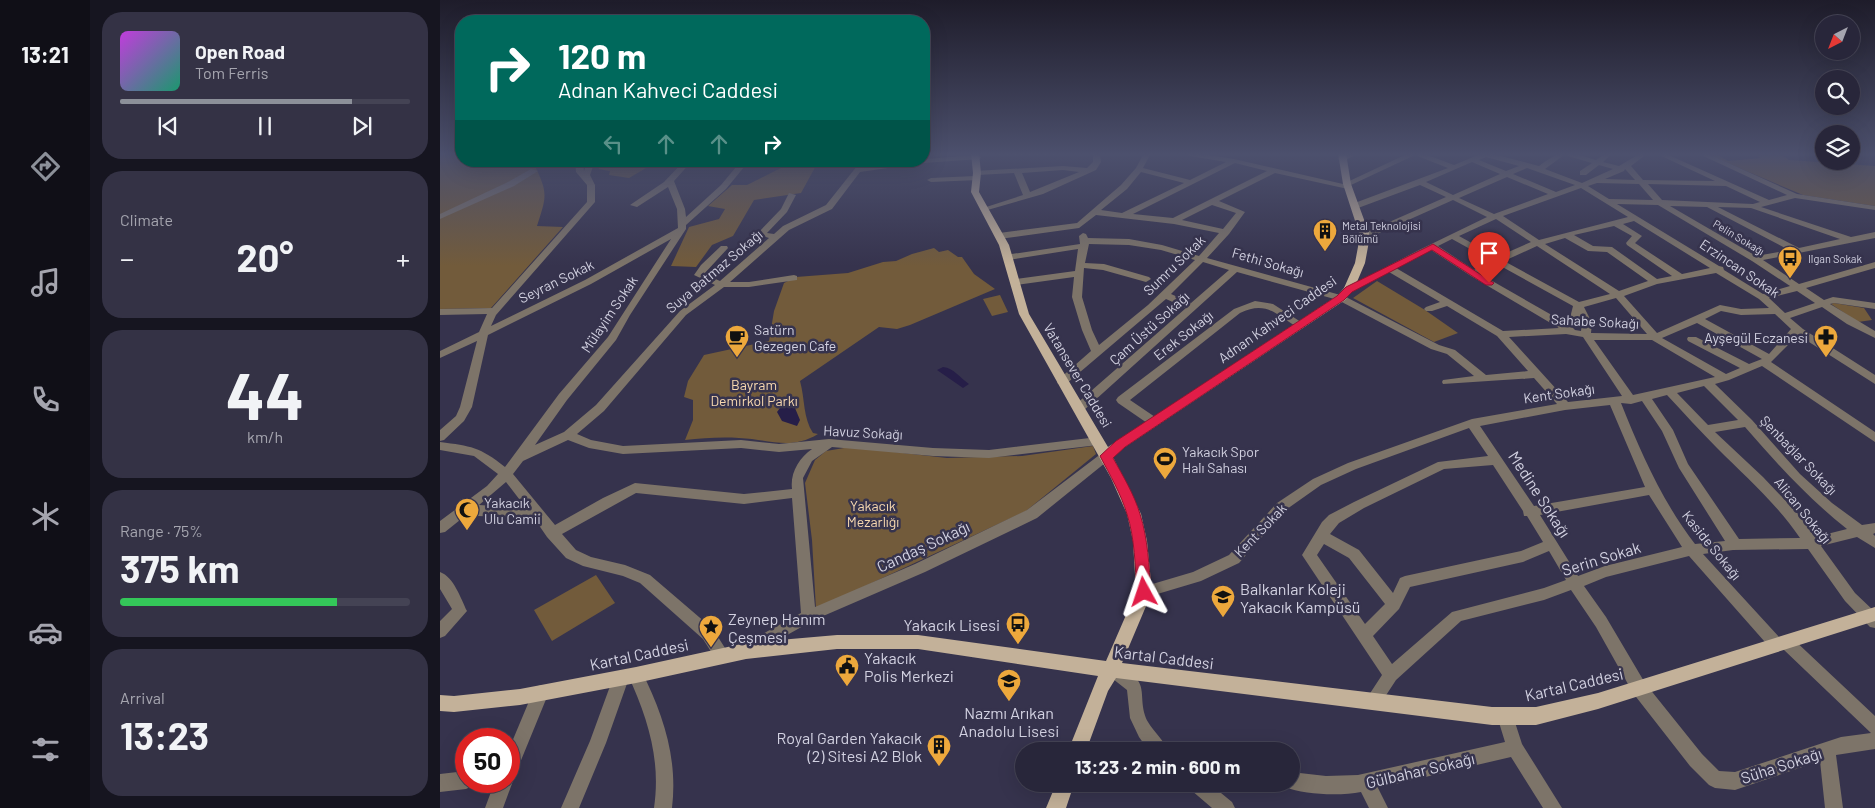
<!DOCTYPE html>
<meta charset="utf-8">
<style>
body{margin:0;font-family:Barlow,sans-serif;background:#343245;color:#f1f3f6;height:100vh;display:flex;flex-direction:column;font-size:19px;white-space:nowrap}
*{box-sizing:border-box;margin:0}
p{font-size:16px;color:#a5a5af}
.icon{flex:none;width:28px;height:28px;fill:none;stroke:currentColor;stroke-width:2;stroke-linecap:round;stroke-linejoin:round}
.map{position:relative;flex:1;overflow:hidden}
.drawer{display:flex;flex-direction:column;gap:12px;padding:12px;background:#161520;width:350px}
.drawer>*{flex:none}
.top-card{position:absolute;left:15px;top:15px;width:475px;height:152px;border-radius:20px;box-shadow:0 5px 20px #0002,0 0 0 1px #444354;background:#00695c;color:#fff;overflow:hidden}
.needle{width:32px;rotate:222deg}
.tools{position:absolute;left:1375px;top:15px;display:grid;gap:10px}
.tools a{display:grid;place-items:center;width:45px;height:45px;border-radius:50%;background:#28263a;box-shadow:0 5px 20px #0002,0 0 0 1px #444354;font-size:25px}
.speed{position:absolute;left:15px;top:728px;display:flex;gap:10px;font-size:25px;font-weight:700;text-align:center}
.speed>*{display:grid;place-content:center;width:65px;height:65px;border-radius:50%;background:#28263a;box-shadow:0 5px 20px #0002,0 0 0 1px #444354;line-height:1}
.speed .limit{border:8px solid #d22;background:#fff;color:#111}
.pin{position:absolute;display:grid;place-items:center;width:42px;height:42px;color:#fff;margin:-51px -21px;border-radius:50% 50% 50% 0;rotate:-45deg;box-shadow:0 0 5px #0007}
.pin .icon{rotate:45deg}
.me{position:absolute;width:55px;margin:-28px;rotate:355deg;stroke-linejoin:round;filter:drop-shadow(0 0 4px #0008)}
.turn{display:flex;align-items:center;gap:18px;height:105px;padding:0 20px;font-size:22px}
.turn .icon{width:65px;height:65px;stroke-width:2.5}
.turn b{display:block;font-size:35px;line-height:42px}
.lanes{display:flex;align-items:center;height:48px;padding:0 20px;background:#0003;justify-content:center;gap:25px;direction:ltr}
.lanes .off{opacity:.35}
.big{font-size:38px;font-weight:700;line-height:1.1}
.drawer .tile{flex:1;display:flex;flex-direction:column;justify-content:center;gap:8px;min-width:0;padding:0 18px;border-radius:20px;background:#343245}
.drawer .dial{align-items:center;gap:0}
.dial b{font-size:65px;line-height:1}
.song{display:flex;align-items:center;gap:15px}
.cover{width:60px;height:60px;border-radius:8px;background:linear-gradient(135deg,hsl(290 70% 55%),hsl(160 70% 35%))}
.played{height:5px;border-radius:2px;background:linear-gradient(90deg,#8c9099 80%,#444354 80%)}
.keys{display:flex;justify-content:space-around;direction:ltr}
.heat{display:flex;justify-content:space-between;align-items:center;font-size:28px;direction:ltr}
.charge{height:8px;border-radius:4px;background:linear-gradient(90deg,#34c759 75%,#444354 0)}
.trip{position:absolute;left:575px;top:742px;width:285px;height:50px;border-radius:25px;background:#28263a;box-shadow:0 5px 20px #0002,0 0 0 1px #444354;font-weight:700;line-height:50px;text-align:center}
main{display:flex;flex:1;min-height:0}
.dock{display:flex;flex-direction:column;width:90px;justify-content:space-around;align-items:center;background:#100f17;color:#a5a5af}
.dock .icon{width:35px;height:35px}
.dock .active{color:#8c9099}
.dock b{font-size:22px;color:#f1f3f6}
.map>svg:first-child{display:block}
</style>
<main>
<nav class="dock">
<b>13:21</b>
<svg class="icon active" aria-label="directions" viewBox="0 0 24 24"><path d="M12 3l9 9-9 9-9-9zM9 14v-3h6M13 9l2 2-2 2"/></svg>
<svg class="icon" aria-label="music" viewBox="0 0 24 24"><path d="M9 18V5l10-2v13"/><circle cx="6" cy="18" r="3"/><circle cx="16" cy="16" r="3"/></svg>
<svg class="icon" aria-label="phone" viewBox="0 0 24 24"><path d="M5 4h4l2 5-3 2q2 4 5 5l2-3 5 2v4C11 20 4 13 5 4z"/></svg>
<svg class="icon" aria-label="climate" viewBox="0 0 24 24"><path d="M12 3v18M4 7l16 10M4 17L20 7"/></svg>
<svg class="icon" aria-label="car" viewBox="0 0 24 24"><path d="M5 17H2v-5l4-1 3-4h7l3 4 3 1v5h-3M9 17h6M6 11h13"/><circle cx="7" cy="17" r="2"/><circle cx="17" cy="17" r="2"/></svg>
<svg class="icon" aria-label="filters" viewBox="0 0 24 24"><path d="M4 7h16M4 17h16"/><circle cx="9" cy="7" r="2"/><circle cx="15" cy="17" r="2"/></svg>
</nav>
<section class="drawer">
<div class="tile">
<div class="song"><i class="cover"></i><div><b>Open Road</b><p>Tom Ferris</p></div></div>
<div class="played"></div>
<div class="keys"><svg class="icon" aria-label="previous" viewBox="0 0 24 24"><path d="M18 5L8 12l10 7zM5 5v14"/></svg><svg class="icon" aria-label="pause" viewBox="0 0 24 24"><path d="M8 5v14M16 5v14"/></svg><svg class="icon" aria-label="next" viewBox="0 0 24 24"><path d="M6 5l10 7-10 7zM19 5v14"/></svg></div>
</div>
<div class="tile"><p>Climate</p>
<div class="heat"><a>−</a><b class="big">20°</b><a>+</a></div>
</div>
<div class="tile dial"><b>44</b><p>km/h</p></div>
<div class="tile"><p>Range · 75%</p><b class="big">375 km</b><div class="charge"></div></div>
<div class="tile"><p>Arrival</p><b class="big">13:23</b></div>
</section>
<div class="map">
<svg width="1435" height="808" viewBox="0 0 1435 808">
<rect width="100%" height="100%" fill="#36334d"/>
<path fill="#725b3b" d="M0 153H21V161H97L94 164C108 193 107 195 97 226L123 227 51 308 0 309Z
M1264 153H1275L1288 161 1321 158 1313 153H1339L1349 160 1435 166V206L1363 195Z
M172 161H218L189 178 169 175 170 171 158 169Z
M320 161H384L378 162 361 193 314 200 293 236 272 245 256 267 231 266 249 227 279 219 285 209 268 206 292 185H307L345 166 319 163Z
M494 248 499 252 508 250 518 257H522L534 274 555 289 470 325 457 329 439 327 360 381C365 399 363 418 373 433L378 434C350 451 329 439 299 438 281 437 263 438 245 440L253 420V400L244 397 248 381 264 355 329 341 334 311 344 283 356 277 408 273 443 262 456 261 472 254Z
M937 281 985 310 1018 333 994 342 913 298Z
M560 295 568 312 552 316 543 299Z
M1394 303 1424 308 1432 320 1418 322 1391 304Z
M653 446 656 454 586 511 376 609 372 540 365 483 375 460 386 451 410 447 507 458 582 456Z
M156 575 175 603 112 641 94 610Z"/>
<path fill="#261e48" d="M503 367C514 368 520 378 529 384L523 388 497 370Z
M340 402H345L355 408 360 420 357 426 342 421 337 412 340 408 338 404Z"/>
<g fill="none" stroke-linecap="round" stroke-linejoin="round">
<path fill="#7d7469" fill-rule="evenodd" d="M554 153H621L617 155H558Z
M653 153H660L661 162 656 170 603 194 544 211 540 209 583 195 574 173 537 175H534V171L623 166 647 168 653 162ZM623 170 639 172 590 192 582 173Z
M704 153H711L703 168 750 180 786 162 744 155 741 153H756L794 159 903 184 969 153H982L1014 165 1038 155V153H1049L1099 166C1125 147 1126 151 1156 160L1166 153H1173L1163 162 1179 166 1201 153H1208L1191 166 1203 180 1275 181 1215 153H1224L1329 200 1347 195 1257 153H1266L1357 194 1435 206V210L1355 198 1321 207 1411 237 1435 232V238L1323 260 1359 284 1435 262V268L1366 288 1384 300 1393 297 1435 303V309L1394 303 1390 304 1435 331V338L1407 324 1382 307 1350 318 1363 329 1435 375V384L1358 335 1331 362 1435 432V442L1322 366 1289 380 1275 384 1312 420 1360 474 1392 503 1422 525 1435 523V533L1433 534 1435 536V548L1417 537 1381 546 1415 593 1435 612V628L1430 627 1405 601 1368 549 1293 550 1263 554 1340 638 1346 635 1351 637 1435 716V749L1396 755 1403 808H1385L1380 761 1295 790 1275 788 1269 785 1250 766 1193 693 1156 627 1131 590 1104 600 1021 621 956 680 939 706 933 709 927 706 925 701 942 675 862 555 882 522 889 515 914 502 998 462 1048 456 1029 428 916 469 881 485 847 509 799 563 761 581 704 598 699 596 697 592 699 588 753 572 789 555 837 503 873 479 908 463 1032 419 1117 404 1094 378 1003 384 1002 382 1003 380 1034 376 1007 354 991 349 898 300 797 272 643 411H635L633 408 635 405 746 308 726 299 626 384H618L617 382 618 380 651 351 642 330 632 297 634 277 576 285 571 282 576 279 635 271 638 249 568 260 564 257 565 255 640 244 639 236 643 233 646 234 648 238 689 239 722 245 759 256 779 233 734 224 656 215 639 228 559 239 555 236 559 233 637 223 681 185 696 168ZM975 155 1008 168 912 204V208H918L980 185 1006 197 922 234V238H928L1013 200 1047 217 979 250 904 289 909 292 912 291 949 272 1000 302 986 307 984 309 986 311H992L1007 306 1057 336 1088 371 1046 375 1015 350 999 345 904 296 767 258 789 234 805 212 779 201 835 173 908 189 912 187 911 185ZM1124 155 1152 163 1140 171V175H1146L1159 165 1173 169 1142 183 1105 169ZM1046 157 1079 166 1066 171 1039 160ZM1032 162 1060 174 1013 195 986 182ZM795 163 827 171 733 218 693 214ZM1087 168 1135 185 1116 192 1073 174ZM1185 169 1195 180 1165 179 1184 171ZM701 172 744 183 682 213 661 210 687 189ZM1067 177 1108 194 1054 214 1019 198ZM1157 183 1199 184 1213 200 1169 199 1148 186ZM1208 184 1286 186 1320 202 1313 204 1222 200ZM1141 188 1188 217 1099 240 1063 216ZM1177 204 1218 205 1312 261 1350 286 1323 294 1284 270 1283 267 1279 266ZM772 205 796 213 783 229 742 220ZM1230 206 1267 207 1349 250 1316 256ZM1278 207 1311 208 1400 239 1359 248ZM1056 219 1091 242 1057 257 1019 236ZM1194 221 1270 268 1242 274 1195 243 1202 236 1183 224ZM1174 226 1192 236 1186 243 1187 245 1232 276 1217 279 1172 247 1153 246 1134 235ZM1125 238 1148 251 1167 252 1208 281 1179 291 1105 244ZM1012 239 1050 260 1034 270 998 246ZM649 244 689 245 721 250 755 260 708 305 659 345 652 330 642 297 644 268 663 270 706 282 711 279 709 277 664 264 645 263ZM1097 246 1170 294 1139 302 1064 261ZM991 250 1031 276 1119 328 1063 331 956 268ZM763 262 789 270 751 303 731 294ZM1057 264 1133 306 1131 314 1124 322 1040 274ZM1276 273 1319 299 1329 308 1301 309 1280 305 1217 333 1184 296 1217 284ZM1357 291 1375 303 1345 313 1329 298ZM1176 298 1207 334 1151 333 1152 323 1144 307ZM1281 311 1301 315 1335 314 1351 329 1329 354 1265 319ZM1139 317 1142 323 1141 331 1135 330 1131 326ZM1257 323 1322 359 1309 364 1256 337H1248L1247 339 1248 341 1300 368 1286 374 1222 338ZM1126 334 1143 337 1182 396 1128 402 1069 337ZM1154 340H1212L1275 377 1193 395ZM1264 386 1298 420 1268 425 1237 393ZM1227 395C1244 413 1260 431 1277 448 1306 477 1337 504 1360 538L1299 539 1248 464 1233 430 1212 399ZM1202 401 1222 431 1239 468 1285 541 1255 544C1222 501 1201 453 1181 403L1191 404ZM1170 405 1205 487 1094 506 1040 426 1125 410ZM1305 427C1337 464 1369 499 1407 529L1375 537 1360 516 1323 477 1275 432ZM1053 465 1083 511 1084 516H1087L1103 542 1081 551 965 576 960 578 953 593 919 550 890 534 899 523 924 508 1004 469ZM1209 495 1242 547 1165 566 1138 576 1100 515ZM884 544 909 558 945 604 925 624 877 555ZM1109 551 1126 580 1104 588 1012 612 952 664 933 636 959 609 970 587 1083 562ZM1249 556 1332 650 1337 652 1343 649 1431 733 1401 737 1295 772 1279 771 1262 754 1205 683 1166 617 1144 586 1166 577Z
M909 153H919L904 161 897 159Z
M537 155 541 157 540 159 483 163 420 172 392 209 349 230 290 282H309L354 275 357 276V280L309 287H284L246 315 164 411 137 434 151 440 183 446 301 440 339 444 389 439 493 448 549 450 658 437 662 438 664 441 662 444 658 445 549 458 493 456 392 447 372 461 363 478 375 607 475 564 587 510 662 453H670L672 456 670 459 597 518 485 572 374 620 311 655 306 653 303 648 306 643 361 613 352 498 304 504 196 493 122 534 136 550 151 557 185 565 210 575 273 629 290 656 287 661 282 663 277 661 263 639 200 583 183 576 143 566 126 558 107 537 94 518 38 516 30 512 5 532 0 533V521L47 486 58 474 34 456 0 450V442C31 446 40 447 65 467L119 394 168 337 231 239 151 284 48 335 32 407 24 421 4 440 0 441V430L16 416 20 407 37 341 0 358V351L39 332 47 314 0 315V309L52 308 147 202V185L136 172 135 161H143L144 171 147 161H155L150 175 155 185V202L56 315 51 326 145 280 238 228 237 209 228 187 197 207 190 205 224 182 244 161H252L234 181 245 209 246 217 281 185 301 161H309L286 189 246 225V229L190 315 176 340 127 400 95 445 124 432 156 405 240 311 275 285 254 275 261 265 281 246H287L288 248 264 274 280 281 329 238 317 234 341 209 349 193 356 195 347 212 327 233 334 234 343 226 386 205 421 161H429L424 167 465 161H484V159ZM128 440 149 448 183 454 301 448 339 452 372 449C359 458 350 473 352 489L304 494 195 483 163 498 115 525 73 474 83 461ZM66 482 86 508 39 505Z
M91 169 98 171 74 186 0 219V214L68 182Z
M535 176 539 178 538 180 491 182 487 180 491 178Z
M815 301 833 304 864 324 859 327 855 326C835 313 825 301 800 313L690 400 718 419 720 422 718 425H710L678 403 676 400 678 397 794 309Z
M0 572C14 577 21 599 27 611L5 636 0 638V621L12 609 0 589Z
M678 667C714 681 695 697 708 722 714 732 724 740 728 751H709L699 737 690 718 687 690 673 679 670 674 673 669Z
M196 668 201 670C223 714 238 758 232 808H214C221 760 208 719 188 675L191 670Z
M181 671 187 673 189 678 166 743 139 808H121L150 741 173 678 175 673Z
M101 685 107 687 109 692 75 775 71 777 73 781 63 808H45L55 781H69V749L95 687Z
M1065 708 1071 710 1082 744 1122 808H1103L1071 757 938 788 948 808H929L921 792C901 796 864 795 845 787L844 784H851V772L886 776 918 775 1065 742 1057 716 1059 710Z
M26 771V781H34L32 786 26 789 0 792V774Z
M748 784H770L792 802 795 808H772L751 790Z"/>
<path fill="#c3b199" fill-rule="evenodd" d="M531 153H539L541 173 539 192 569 245 589 314 668 447 897 296 904 288 915 263 920 236 903 184 898 153H906L911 184 930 236 925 263 914 289 905 300 685 447 673 457 701 514 707 541 712 592 682 663 1052 707H1096L1158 693 1435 607V621L1158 709 1096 725H1052L676 678 668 691 646 751H628L658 676 478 649H397L306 659 196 683 80 705 14 712 0 711V695L14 696 80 689 196 667 306 643 397 635H478L666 661 696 592 693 541 687 514 671 478 579 314 559 245 531 192 533 173Z
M616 784H634L626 808H606Z"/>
</g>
<linearGradient id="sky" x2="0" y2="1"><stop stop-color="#1e1c2a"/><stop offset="0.58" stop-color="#4c506d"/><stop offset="1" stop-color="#4c506d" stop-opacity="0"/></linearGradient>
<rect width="1435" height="266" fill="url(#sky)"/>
<path fill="#e11d48" stroke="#92132f" d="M993 244 1054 283 1052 285H1046L992 250 912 292 904 300 685 447 673 458C683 476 694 494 700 514 708 539 709 566 711 592L709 596 704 598 699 596 697 592C695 566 695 539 687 514 681 494 670 475 660 456L676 441 897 296 906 287Z"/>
<defs>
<symbol id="building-pin" viewBox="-11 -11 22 30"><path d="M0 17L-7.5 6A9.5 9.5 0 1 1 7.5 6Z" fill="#eda83c" stroke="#36334d"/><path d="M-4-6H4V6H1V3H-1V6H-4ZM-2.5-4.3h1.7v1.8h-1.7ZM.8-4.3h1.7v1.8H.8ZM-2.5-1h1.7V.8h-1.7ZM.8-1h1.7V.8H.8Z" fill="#111"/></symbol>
<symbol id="bus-pin" viewBox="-11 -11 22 30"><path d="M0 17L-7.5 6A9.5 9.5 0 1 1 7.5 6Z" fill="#eda83c" stroke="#36334d"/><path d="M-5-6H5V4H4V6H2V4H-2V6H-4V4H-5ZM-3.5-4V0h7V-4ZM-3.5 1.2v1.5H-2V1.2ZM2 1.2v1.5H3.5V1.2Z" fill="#111"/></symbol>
<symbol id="cafe-pin" viewBox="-11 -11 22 30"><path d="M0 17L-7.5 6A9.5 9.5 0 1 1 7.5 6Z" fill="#eda83c" stroke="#36334d"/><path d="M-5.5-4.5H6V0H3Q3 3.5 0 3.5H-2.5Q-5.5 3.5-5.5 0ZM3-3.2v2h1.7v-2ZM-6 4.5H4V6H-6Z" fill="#111"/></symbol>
<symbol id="pharmacy-pin" viewBox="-11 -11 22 30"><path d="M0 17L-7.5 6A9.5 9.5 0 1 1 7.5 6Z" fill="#eda83c" stroke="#36334d"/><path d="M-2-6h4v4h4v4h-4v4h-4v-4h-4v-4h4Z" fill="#111"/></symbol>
<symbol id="stadium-pin" viewBox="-11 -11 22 30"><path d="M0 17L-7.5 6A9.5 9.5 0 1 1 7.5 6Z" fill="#eda83c" stroke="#36334d"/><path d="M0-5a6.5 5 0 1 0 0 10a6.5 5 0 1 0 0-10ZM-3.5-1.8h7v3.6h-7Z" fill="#111"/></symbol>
<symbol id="mosque-pin" viewBox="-11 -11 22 30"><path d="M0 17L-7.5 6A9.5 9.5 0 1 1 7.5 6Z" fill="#eda83c" stroke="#36334d"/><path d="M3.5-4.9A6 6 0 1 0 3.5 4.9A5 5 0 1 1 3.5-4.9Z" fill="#111"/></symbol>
<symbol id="school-pin" viewBox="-11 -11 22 30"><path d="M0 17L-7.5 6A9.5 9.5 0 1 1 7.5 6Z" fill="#eda83c" stroke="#36334d"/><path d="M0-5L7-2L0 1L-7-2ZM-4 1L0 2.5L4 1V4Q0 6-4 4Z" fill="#111"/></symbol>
<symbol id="sight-pin" viewBox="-11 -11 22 30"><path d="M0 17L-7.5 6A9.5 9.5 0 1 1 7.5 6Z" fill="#eda83c" stroke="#36334d"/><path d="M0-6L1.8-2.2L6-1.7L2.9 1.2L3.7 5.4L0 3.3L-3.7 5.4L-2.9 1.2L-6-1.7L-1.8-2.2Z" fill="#111"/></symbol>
<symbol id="civic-pin" viewBox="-11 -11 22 30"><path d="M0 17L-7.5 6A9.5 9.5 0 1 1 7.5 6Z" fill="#eda83c" stroke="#36334d"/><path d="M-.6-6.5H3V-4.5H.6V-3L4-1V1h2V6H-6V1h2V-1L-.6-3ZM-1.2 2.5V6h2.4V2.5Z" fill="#111"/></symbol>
</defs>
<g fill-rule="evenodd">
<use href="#building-pin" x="871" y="217" width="28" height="38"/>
<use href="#bus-pin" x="1336" y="244" width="28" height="38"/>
<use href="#cafe-pin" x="283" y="323" width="28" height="38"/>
<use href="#pharmacy-pin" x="1372" y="323" width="28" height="38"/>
<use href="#stadium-pin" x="711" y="445" width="28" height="38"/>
<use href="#mosque-pin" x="13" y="496" width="28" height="38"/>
<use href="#school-pin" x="769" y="583" width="28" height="38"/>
<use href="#bus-pin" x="564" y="610" width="28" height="38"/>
<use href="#sight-pin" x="257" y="613" width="28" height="38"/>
<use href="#civic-pin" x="393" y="652" width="28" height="38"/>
<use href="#school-pin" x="555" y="667" width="28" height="38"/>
<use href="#building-pin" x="485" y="732" width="28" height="38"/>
</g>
<g text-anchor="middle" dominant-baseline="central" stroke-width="5" stroke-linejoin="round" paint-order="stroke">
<g font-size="11" fill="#d2d1e1" stroke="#36334d" text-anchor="start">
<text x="902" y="225">Metal Teknolojisi<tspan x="902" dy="13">Bölümü</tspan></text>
<text x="1368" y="258">Ilgan Sokak</text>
</g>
<g font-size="11" fill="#d2d1e1" stroke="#36334d">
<text transform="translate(1299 237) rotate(31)">Pelin Sokağı</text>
</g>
<g font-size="14" fill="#d2d1e1" stroke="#36334d">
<text transform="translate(828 262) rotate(16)">Fethi Sokağı</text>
<text transform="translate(734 265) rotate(-44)">Sumru Sokak</text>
<text transform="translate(1300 268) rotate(34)">Erzincan Sokak</text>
<text transform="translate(274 271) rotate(-40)">Suya Batmaz Sokağı</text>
<text transform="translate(116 281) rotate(-26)">Seyran Sokak</text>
<text transform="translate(169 314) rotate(-56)">Mülayim Sokak</text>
<text transform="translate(837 319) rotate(-35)">Adnan Kahveci Caddesi</text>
<text transform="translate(1155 321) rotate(3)">Sahabe Sokağı</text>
<text transform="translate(709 328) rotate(-42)">Çam Üstü Sokağı</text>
<text transform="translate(743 335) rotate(-38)">Erek Sokağı</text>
<text transform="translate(638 375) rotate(59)">Vatansever Caddesi</text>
<text transform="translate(1119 393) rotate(-8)">Kent Sokağı</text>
<text transform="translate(423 432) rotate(3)">Havuz Sokağı</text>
<text transform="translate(1359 455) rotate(46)">Şenbağlar Sokağı</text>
<text transform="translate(1363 510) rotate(51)">Alican Sokağı</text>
<text transform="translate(820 530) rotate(-46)">Kent Sokak</text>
<text transform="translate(1272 545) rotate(51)">Kaside Sokağı</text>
</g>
<g font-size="14" fill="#d2d1e1" stroke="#36334d" text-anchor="start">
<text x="314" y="329">Satürn<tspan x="314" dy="16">Gezegen Cafe</tspan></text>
<text x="1368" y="337" text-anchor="end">Ayşegül Eczanesi</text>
<text x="742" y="451">Yakacık Spor<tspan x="742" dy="16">Halı Sahası</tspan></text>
<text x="44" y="502">Yakacık<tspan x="44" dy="16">Ulu Camii</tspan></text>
</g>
<g font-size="14" fill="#f8d9b0" stroke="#36334d">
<text x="314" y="384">Bayram<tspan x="314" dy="16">Demirkol Parkı</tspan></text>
<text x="433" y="505">Yakacık<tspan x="433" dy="16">Mezarlığı</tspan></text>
</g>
<g font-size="16" fill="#d2d1e1" stroke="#36334d">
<text transform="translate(1100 494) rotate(57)">Medine Sokağı</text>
<text transform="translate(483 546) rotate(-25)">Candaş Sokağı</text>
<text transform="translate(1161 558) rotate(-17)">Serin Sokak</text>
<text transform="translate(199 654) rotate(-12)">Kartal Caddesi</text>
<text transform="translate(724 657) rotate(7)">Kartal Caddesi</text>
<text transform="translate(1134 684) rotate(-13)">Kartal Caddesi</text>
<text transform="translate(1341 765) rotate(-18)">Süha Sokağı</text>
<text transform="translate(980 770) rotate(-13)">Gülbahar Sokağı</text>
</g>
<g font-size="16" fill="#d2d1e1" stroke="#36334d" text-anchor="start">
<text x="800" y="588">Balkanlar Koleji<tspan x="800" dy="18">Yakacık Kampüsü</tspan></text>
<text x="288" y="618">Zeynep Hanım<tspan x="288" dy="18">Çeşmesi</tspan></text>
<text x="560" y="624" text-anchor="end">Yakacık Lisesi</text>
<text x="424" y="657">Yakacık<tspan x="424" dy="18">Polis Merkezi</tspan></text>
<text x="569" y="712" text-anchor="middle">Nazmı Arıkan<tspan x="569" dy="18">Anadolu Lisesi</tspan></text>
<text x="482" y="737" text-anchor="end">Royal Garden Yakacık<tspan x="482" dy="18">(2) Sitesi A2 Blok</tspan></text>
</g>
</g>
</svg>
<div class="tools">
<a><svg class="needle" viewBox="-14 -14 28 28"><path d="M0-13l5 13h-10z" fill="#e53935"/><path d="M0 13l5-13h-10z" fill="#a5a5af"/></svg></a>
<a><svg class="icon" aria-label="search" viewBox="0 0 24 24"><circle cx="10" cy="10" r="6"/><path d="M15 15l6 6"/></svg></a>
<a><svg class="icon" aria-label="layers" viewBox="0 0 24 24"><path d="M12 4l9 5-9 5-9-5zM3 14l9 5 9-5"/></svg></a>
</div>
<div class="speed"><div class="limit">50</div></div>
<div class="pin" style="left:1049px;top:283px;background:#d93025"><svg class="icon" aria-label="arrive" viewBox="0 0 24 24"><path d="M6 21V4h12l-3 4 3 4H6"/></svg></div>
<svg class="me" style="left:704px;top:592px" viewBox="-20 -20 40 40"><path d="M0-17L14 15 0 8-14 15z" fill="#e11d48" stroke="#fff" stroke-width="4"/></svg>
<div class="trip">13:23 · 2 min · 600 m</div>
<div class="top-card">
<div class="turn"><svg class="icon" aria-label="right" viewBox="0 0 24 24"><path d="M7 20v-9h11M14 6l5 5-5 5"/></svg><div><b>120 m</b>Adnan Kahveci Caddesi</div></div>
<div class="lanes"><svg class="icon off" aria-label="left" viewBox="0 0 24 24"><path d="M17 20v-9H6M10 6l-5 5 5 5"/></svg><svg class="icon off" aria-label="ahead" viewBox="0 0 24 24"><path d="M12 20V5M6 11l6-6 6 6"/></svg><svg class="icon off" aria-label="ahead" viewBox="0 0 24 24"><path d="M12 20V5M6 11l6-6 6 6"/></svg><svg class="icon" aria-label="right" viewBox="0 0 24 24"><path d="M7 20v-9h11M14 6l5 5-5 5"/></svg></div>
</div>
</div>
</main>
